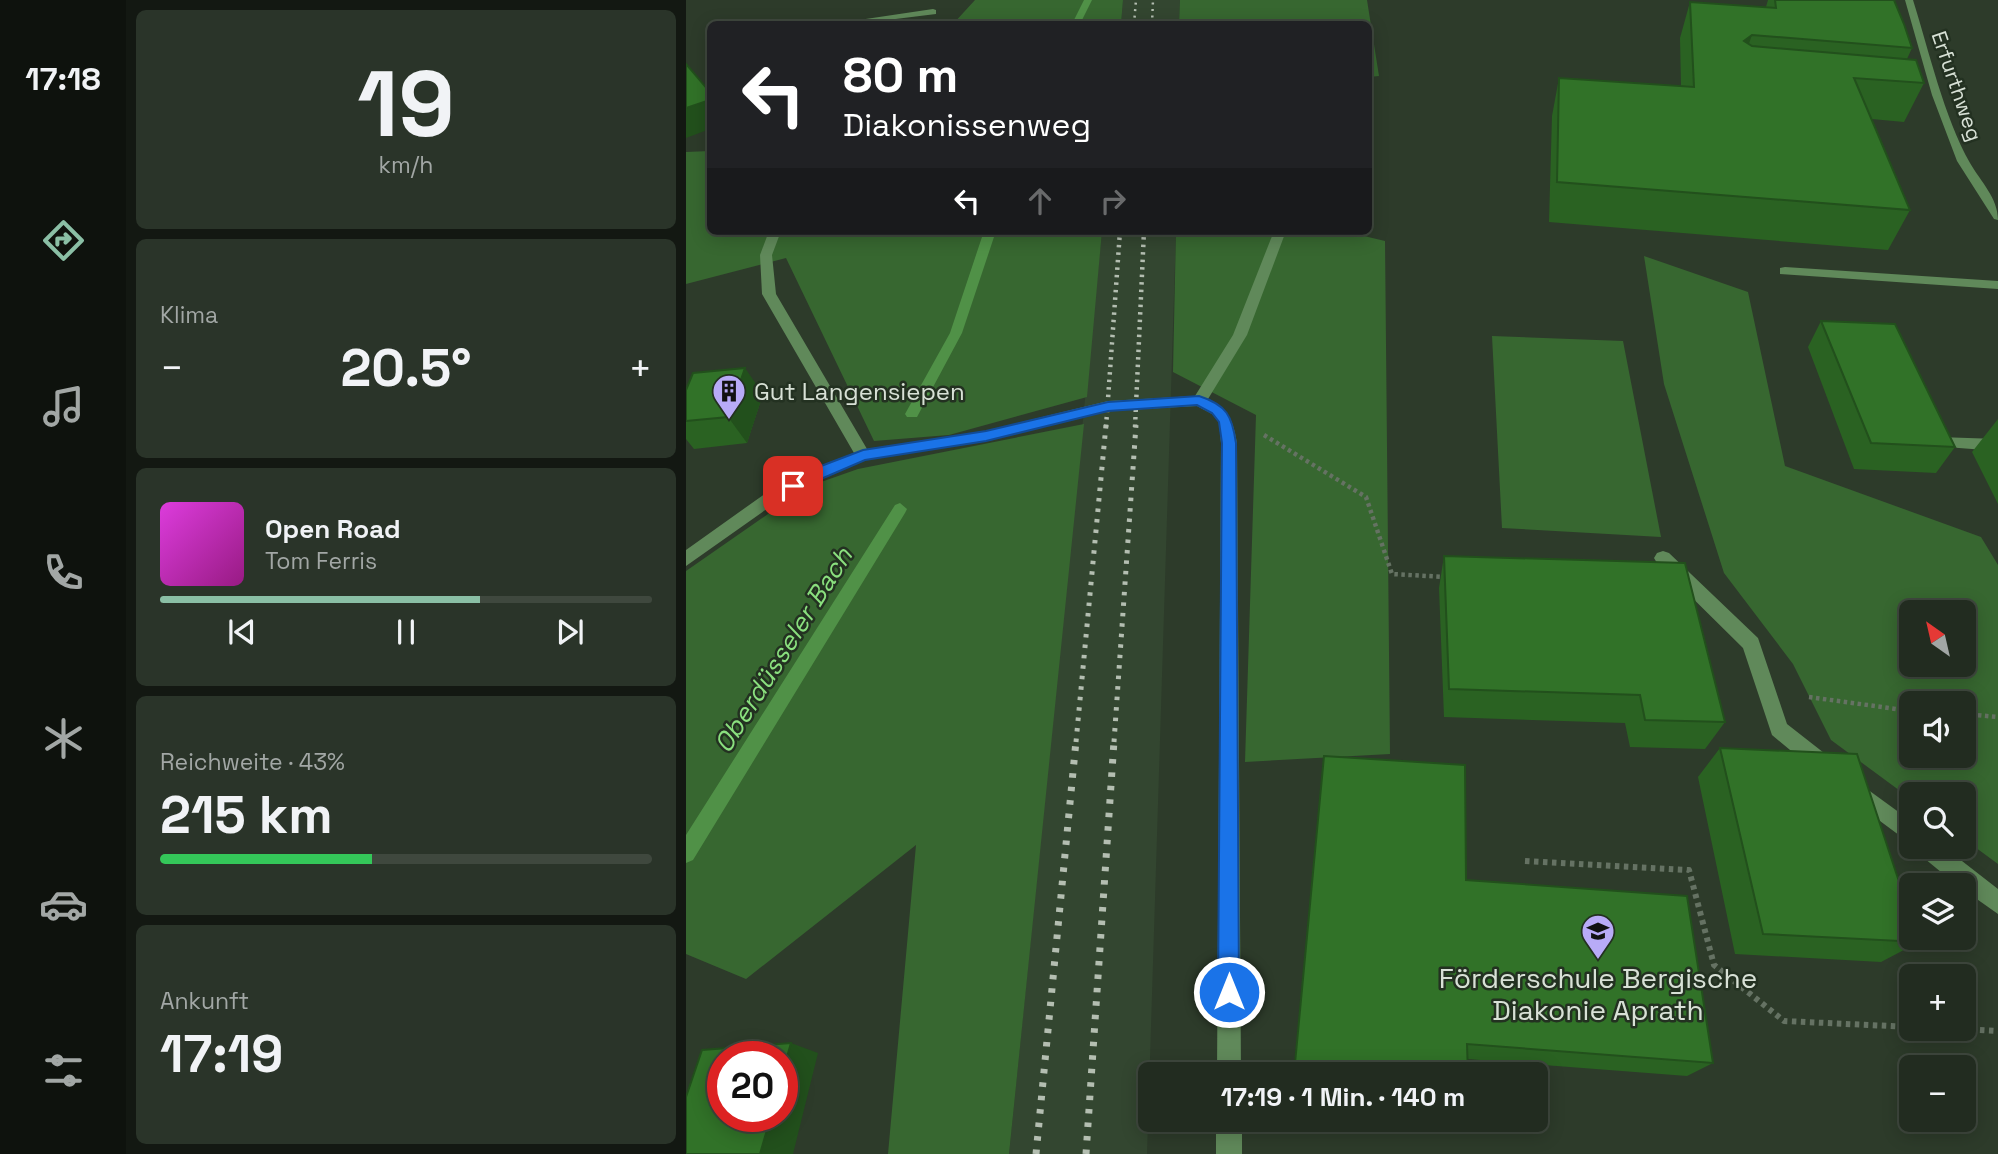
<!DOCTYPE html>
<html lang="de">
<meta charset="utf-8">
<style>
body{margin:0;font-family:"Space Grotesk",sans-serif;background:#2a3429;color:#f1f3f6;height:100vh;display:flex;flex-direction:column;font-size:26px;white-space:nowrap}
*{box-sizing:border-box;margin:0}
p{font-size:23px;color:#a2a7a5}
.icon{flex:none;width:38px;height:38px;fill:none;stroke:currentColor;stroke-width:2;stroke-linecap:round;stroke-linejoin:round}
.map{position:relative;flex:1;overflow:hidden}
.drawer{display:flex;flex-direction:column;gap:10px;padding:10px;background:#131812;width:560px}
.drawer>*{flex:none}
.guide{position:absolute;left:21px;top:21px;width:665px;height:214px;border-radius:10px;box-shadow:0 4px 18px #0003,0 0 0 2px #3f483e;background:#202124;color:#fff;overflow:hidden}
.needle{width:46px;rotate:326deg}
.tools{position:absolute;left:1213px;top:600px;display:grid;gap:14px}
.tools a{display:grid;place-items:center;width:77px;height:77px;border-radius:10px;background:#222c20;box-shadow:0 4px 18px #0003,0 0 0 2px #3f483e;font-size:35px}
.speed{position:absolute;left:21px;top:1041px;display:flex;gap:14px;font-size:35px;font-weight:700;text-align:center}
.speed>*{display:grid;place-content:center;width:91px;height:91px;border-radius:50%;background:#222c20;box-shadow:0 4px 18px #0003,0 0 0 2px #3f483e;line-height:1}
.speed .limit{border:10px solid #d22;background:#fff;color:#111}
.pin{position:absolute;display:grid;place-items:center;width:60px;height:60px;color:#fff;margin:-30px;border-radius:14px;box-shadow:0 4px 10px #0006}
.me{position:absolute;width:77px;margin:-38px;rotate:0deg;stroke-linejoin:round;filter:drop-shadow(0 0 5px #0008)}
.turn{display:flex;align-items:center;gap:24px;height:147px;padding:0 21px;font-size:32px}
.turn .icon{width:91px;height:91px;stroke-width:2.5}
.turn b{display:block;font-size:49px;line-height:60px}
.lanes{display:flex;align-items:center;height:66px;padding:0 21px;background:#0003;justify-content:center;gap:35px;direction:ltr}
.lanes .off{opacity:.35}
.big{font-size:52px;font-weight:700;line-height:1.1}
.drawer .tile{flex:1;display:flex;flex-direction:column;justify-content:center;gap:10px;min-width:0;padding:0 24px;border-radius:10px;background:#2a3429}
.drawer .dial{align-items:center;gap:0}
.dial b{font-size:91px;line-height:1}
.song{display:flex;align-items:center;gap:21px}
.cover{width:84px;height:84px;border-radius:10px;background:linear-gradient(135deg,hsl(300 70% 55%),hsl(310 70% 35%))}
.played{height:7px;border-radius:4px;background:linear-gradient(90deg,#8abfa5 65%,#3f483e 65%)}
.keys{display:flex;justify-content:space-around;direction:ltr}
.heat{display:flex;justify-content:space-between;align-items:center;font-size:38px;direction:ltr}
.charge{height:10px;border-radius:5px;background:linear-gradient(90deg,#34c759 43%,#3f483e 0)}
.trip{position:absolute;left:452px;top:1062px;width:410px;height:70px;border-radius:10px;background:#222c20;box-shadow:0 4px 18px #0003,0 0 0 2px #3f483e;font-weight:700;line-height:70px;text-align:center}
main{display:flex;flex:1;min-height:0}
.menu{display:flex;flex-direction:column;width:126px;justify-content:space-around;align-items:center;background:#0e120d;color:#a2a7a5}
.menu .icon{width:49px;height:49px}
.menu .current{color:#8abfa5}
.menu b{font-size:32px;color:#f1f3f6}
.map>svg:first-child{display:block}
</style>
<main>
<nav class="menu">
<b>17:18</b>
<svg class="icon current" aria-label="directions" viewBox="0 0 24 24"><path d="M12 3l9 9-9 9-9-9zM9 14v-3h6M13 9l2 2-2 2"/></svg>
<svg class="icon" aria-label="music" viewBox="0 0 24 24"><path d="M9 18V5l10-2v13"/><circle cx="6" cy="18" r="3"/><circle cx="16" cy="16" r="3"/></svg>
<svg class="icon" aria-label="phone" viewBox="0 0 24 24"><path d="M5 4h4l2 5-3 2q2 4 5 5l2-3 5 2v4C11 20 4 13 5 4z"/></svg>
<svg class="icon" aria-label="climate" viewBox="0 0 24 24"><path d="M12 3v18M4 7l16 10M4 17L20 7"/></svg>
<svg class="icon" aria-label="car" viewBox="0 0 24 24"><path d="M5 17H2v-5l4-1 3-4h7l3 4 3 1v5h-3M9 17h6M6 11h13"/><circle cx="7" cy="17" r="2"/><circle cx="17" cy="17" r="2"/></svg>
<svg class="icon" aria-label="filters" viewBox="0 0 24 24"><path d="M4 7h16M4 17h16"/><circle cx="9" cy="7" r="2"/><circle cx="15" cy="17" r="2"/></svg>
</nav>
<section class="drawer">
<div class="tile dial"><b>19</b><p>km/h</p></div>
<div class="tile"><p>Klima</p>
<div class="heat"><a>−</a><b class="big">20.5°</b><a>+</a></div>
</div>
<div class="tile">
<div class="song"><i class="cover"></i><div><b>Open Road</b><p>Tom Ferris</p></div></div>
<div class="played"></div>
<div class="keys"><svg class="icon" aria-label="previous" viewBox="0 0 24 24"><path d="M18 5L8 12l10 7zM5 5v14"/></svg><svg class="icon" aria-label="pause" viewBox="0 0 24 24"><path d="M8 5v14M16 5v14"/></svg><svg class="icon" aria-label="next" viewBox="0 0 24 24"><path d="M6 5l10 7-10 7zM19 5v14"/></svg></div>
</div>
<div class="tile"><p>Reichweite · 43%</p><b class="big">215 km</b><div class="charge"></div></div>
<div class="tile"><p>Ankunft</p><b class="big">17:19</b></div>
</section>
<div class="map">
<svg width="1312" height="1154" viewBox="0 0 1312 1154">
<rect width="100%" height="100%" fill="#2d3b2a"/>
<path fill="#334630" d="M437 0H494L493 24H435Z
M416 231H490L461 1154H323Z"/>
<path fill="#376730" fill-rule="evenodd" d="M289 0H437L435 24H267Z
M494 0H681L693 76 683 77 682 24H493Z
M24 151V231H416L401 397 263 435 188 441 100 258 0 284V152Z
M490 231H657L699 241 704 754 559 762 570 415 487 372Z
M958 256 1062 292 1099 466 1295 537 1312 565V864L1278 839V794H1225V799L1145 740 1107 664 1038 573 978 384ZM1225 612H1278V665H1225ZM1225 704H1278V756H1225Z
M806 336 937 341 975 537 816 528Z
M398 424 323 1154H202L230 845 60 979 0 954V571L92 507 135 482 172 469Z"/>
<g fill="none" stroke-linecap="round" stroke-linejoin="round">
<path fill="#509147" fill-rule="evenodd" d="M398 0H406L394 24H386Z
M298 231H310L276 333 231 417H221L219 414 264 333Z
M214 503 221 509 219 513 7 860 0 863V835L209 505Z"/>
<path stroke="#657263" stroke-width="4.5" stroke-dasharray="3.5 3.5" stroke-linecap="butt" d="M578 435 680 497 706 574 759 577
M1123 697 1225 711
M1278 714 1312 717"/>
<path stroke="#657263" stroke-width="6" stroke-dasharray="4.5 4.5" stroke-linecap="butt" d="M839 861 1003 870 1028 965 1098 1021 1225 1027
M1276 1029 1312 1031"/>
<path fill="#60895a" fill-rule="evenodd" d="M1219 0H1227C1243 51 1258 117 1284 163 1295 182 1312 198 1312 220L1308 219 1271 161 1246 95Z
M247 9 250 10V14L169 24H146Z
M83 231H95L86 255 90 294 181 449 300 431 422 401 509 396 547 335 588 231H600L561 335 522 399C543 410 547 420 551 443L555 1074H531L535 443 533 422 526 414 511 406 422 411 300 441 179 460 133 479 92 501 0 566V550L80 493 121 471 168 453 76 294 74 255Z
M1099 267 1312 281V289L1094 274V268Z
M1252 437 1312 439V451L1247 446 1244 442Z
M977 551 983 553 1072 638 1101 724 1147 760 1150 767 1147 774 1140 776 1133 774 1086 735 1057 648 971 563 968 558 971 553Z
M1170 781 1225 821V844L1163 798 1160 791 1163 784Z
M1230 847H1258L1312 889V914L1278 890V886H1272L1233 854Z
M530 1120H556V1154H530Z"/>
<path stroke="#b4beb1" stroke-width="2.5" stroke-dasharray="2 4.5" stroke-linecap="butt" d="M448 24 450 0
M466 24 467 0"/>
<path stroke="#b4beb1" stroke-width="4.5" stroke-dasharray="2.5 5" stroke-linecap="butt" d="M420 427 434 231
M449 427 458 231"/>
<path stroke="#b4beb1" stroke-width="5" stroke-dasharray="3.5 7" stroke-linecap="butt" d="M390 742 420 425
M428 742 450 425"/>
<path stroke="#b4beb1" stroke-width="7" stroke-dasharray="4.5 9" stroke-linecap="butt" d="M350 1154 390 741
M400 1154 428 741"/>
</g>
<path fill="#2a6222" d="M1082 0H1208L1226 48 1221 59 1238 83 1218 122 1186 119 1224 210 1202 250 863 222 866 116 873 78 995 86 994 38 1004 2 1080 7Z
M1135 321 1269 447 1250 473 1168 469 1122 347Z
M0 390 77 394 61 443 8 449 0 439Z
M1312 419V504L1286 452Z
M758 556 1039 722 1019 749 944 747 939 723 758 717 753 588Z
M1034 748 1233 942 1195 962 1049 954 1012 777Z
M780 880 1027 1063 1001 1076 781 1059 608 1074Z"/>
<path fill="#22501c" d="M1066 35 1053 72 1058 41Z
M24 100V129L0 138V108Z
M59 368 77 394 61 443 42 417Z
M105 1043 132 1053 107 1154H74L85 1116H96V1074Z"/>
<path fill="#317228" stroke="#22501c" stroke-width="2" d="M1089 0H1208L1218 24 1226 48 1066 35 1058 41 1066 46 1230 60 1238 83 1168 78 1224 210 871 182 873 78 1008 87 1004 2 1090 8Z
M0 64 24 92V100L0 108Z
M1135 321 1209 324 1269 447 1185 443Z
M59 368 42 417 0 421V390L7 373Z
M758 556 999 563 1039 722 959 720 954 695 763 689Z
M1034 748 1171 754 1225 918V938H1231L1233 942 1077 934Z
M638 756 779 765 780 880 1001 896 1027 1063 781 1044 782 1074H608Z
M105 1043 96 1074V1057H37V1116H85L74 1154H0V1097L16 1050Z"/>
<path fill="#1a73e8" stroke="#114b97" stroke-width="2" d="M513 396C541 405 546 416 550 443L553 992 550 1000 543 1003 535 1000 532 992 536 443 533 422 526 413 511 405 422 411 300 441 179 460 107 491 99 486 122 471 177 450 300 431 422 402Z"/>
<defs>
<symbol id="building-pin" viewBox="-11 -11 22 30"><path d="M0 17L-7.5 6A9.5 9.5 0 1 1 7.5 6Z" fill="#b8abf7" stroke="#233121"/><path d="M-4-6H4V6H1V3H-1V6H-4ZM-2.5-4.3h1.7v1.8h-1.7ZM.8-4.3h1.7v1.8H.8ZM-2.5-1h1.7V.8h-1.7ZM.8-1h1.7V.8H.8Z" fill="#111"/></symbol>
<symbol id="school-pin" viewBox="-11 -11 22 30"><path d="M0 17L-7.5 6A9.5 9.5 0 1 1 7.5 6Z" fill="#b8abf7" stroke="#233121"/><path d="M0-5L7-2L0 1L-7-2ZM-4 1L0 2.5L4 1V4Q0 6-4 4Z" fill="#111"/></symbol>
</defs>
<g fill-rule="evenodd">
<use href="#building-pin" x="24" y="372" width="38" height="52"/>
<use href="#school-pin" x="893" y="912" width="38" height="52"/>
</g>
<g text-anchor="middle" dominant-baseline="central" stroke-width="5" stroke-linejoin="round" paint-order="stroke">
<g font-size="21" fill="#d8e1d6" stroke="#233121">
<text transform="translate(1271 86) rotate(71)">Erfurthweg</text>
</g>
<g font-size="24" fill="#d8e1d6" stroke="#233121" text-anchor="start">
<text x="68" y="391">Gut Langensiepen</text>
</g>
<g font-size="26" font-style="italic" fill="#8ae07e" stroke="#233121">
<text transform="translate(97 650) rotate(-58)">Oberdüsseler Bach</text>
</g>
<g font-size="28" fill="#d8e1d6" stroke="#233121">
<text x="912" y="978">Förderschule Bergische<tspan x="912" dy="32">Diakonie Aprath</tspan></text>
</g>
</g>
</svg>
<div class="tools">
<a><svg class="needle" viewBox="-14 -14 28 28"><path d="M0-13l5 13h-10z" fill="#e53935"/><path d="M0 13l5-13h-10z" fill="#a2a7a5"/></svg></a>
<a><svg class="icon" aria-label="sound" viewBox="0 0 24 24"><path d="M4 9h4l5-4v14l-5-4H4zM17 9q2 3 0 6"/></svg></a>
<a><svg class="icon" aria-label="search" viewBox="0 0 24 24"><circle cx="10" cy="10" r="6"/><path d="M15 15l6 6"/></svg></a>
<a><svg class="icon" aria-label="layers" viewBox="0 0 24 24"><path d="M12 4l9 5-9 5-9-5zM3 14l9 5 9-5"/></svg></a>
<a>+</a>
<a>−</a>
</div>
<div class="speed"><div class="limit">20</div></div>
<div class="pin" style="left:107px;top:486px;background:#d93025"><svg class="icon" aria-label="arrive" viewBox="0 0 24 24"><path d="M6 21V4h12l-3 4 3 4H6"/></svg></div>
<svg class="me" style="left:543px;top:992px" viewBox="-20 -20 40 40"><circle r="17" fill="#1a73e8" stroke="#fff" stroke-width="3"/><path d="M0-11L8 9 0 5-8 9z" fill="#fff"/></svg>
<div class="trip">17:19 · 1 Min. · 140 m</div>
<div class="guide">
<div class="turn"><svg class="icon" aria-label="left" viewBox="0 0 24 24"><path d="M17 20v-9H6M10 6l-5 5 5 5"/></svg><div><b>80 m</b>Diakonissenweg</div></div>
<div class="lanes"><svg class="icon" aria-label="left" viewBox="0 0 24 24"><path d="M17 20v-9H6M10 6l-5 5 5 5"/></svg><svg class="icon off" aria-label="ahead" viewBox="0 0 24 24"><path d="M12 20V5M6 11l6-6 6 6"/></svg><svg class="icon off" aria-label="right" viewBox="0 0 24 24"><path d="M7 20v-9h11M14 6l5 5-5 5"/></svg></div>
</div>
</div>
</main>
